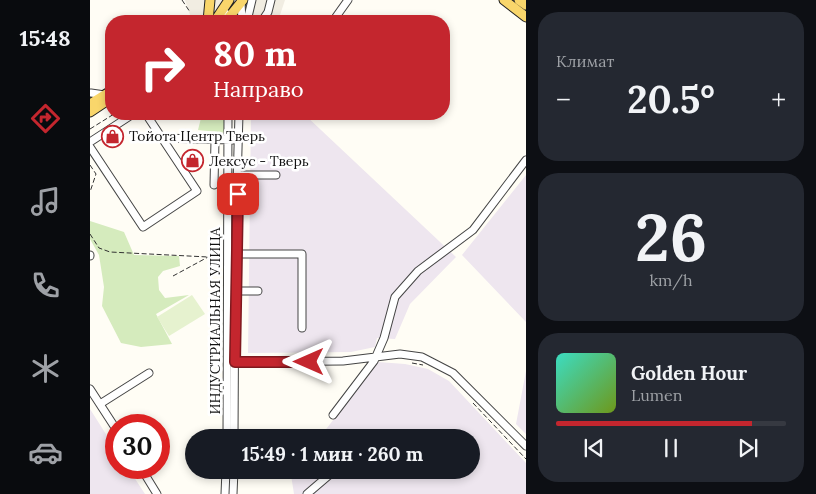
<!DOCTYPE html>
<html lang="ru">
<meta charset="utf-8">
<style>
body{margin:0;font-family:Lora,serif;background:#242831;color:#f1f3f6;height:100vh;display:flex;flex-direction:column;font-size:19px;white-space:nowrap}
*{box-sizing:border-box;margin:0}
p{font-size:16px;color:#9ea1a6}
.icon{flex:none;width:28px;height:28px;fill:none;stroke:currentColor;stroke-width:2;stroke-linecap:round;stroke-linejoin:round}
.map{position:relative;flex:1;overflow:hidden}
.drawer{display:flex;flex-direction:column;gap:12px;padding:12px;background:#0d0f14;width:290px}
.drawer>*{flex:none}
.guide{position:absolute;left:15px;top:15px;width:345px;height:105px;border-radius:20px;box-shadow:0 2px 8px #0003;background:#c4262e;color:#fff;overflow:hidden}
.speed{position:absolute;left:15px;top:414px;display:flex;gap:10px;font-size:25px;font-weight:700;text-align:center}
.speed>*{display:grid;place-content:center;width:65px;height:65px;border-radius:50%;background:#171b24;box-shadow:0 2px 8px #0003;line-height:1}
.speed .limit{border:8px solid #d22;background:#fff;color:#111}
.pin{position:absolute;display:grid;place-items:center;width:42px;height:42px;color:#fff;margin:-21px;border-radius:10px;box-shadow:0 2px 8px #0006}
.me{position:absolute;width:55px;margin:-28px;rotate:270deg;stroke-linejoin:round;filter:drop-shadow(0 0 4px #0008)}
.turn{display:flex;align-items:center;gap:18px;height:105px;padding:0 25px;font-size:22px}
.turn .icon{width:65px;height:65px;stroke-width:2.5}
.turn b{display:block;font-size:35px;line-height:42px}
.big{font-size:38px;font-weight:700;line-height:1.1}
.drawer .tile{flex:1;display:flex;flex-direction:column;justify-content:center;gap:8px;min-width:0;padding:0 18px;border-radius:20px;background:#242831}
.drawer .dial{align-items:center;gap:0}
.dial b{font-size:65px;line-height:1}
.song{display:flex;align-items:center;gap:15px}
.cover{width:60px;height:60px;border-radius:8px;background:linear-gradient(135deg,hsl(170 70% 55%),hsl(80 70% 35%))}
.played{height:5px;border-radius:2px;background:linear-gradient(90deg,#c4262e 85%,#363941 85%)}
.keys{display:flex;justify-content:space-around;direction:ltr}
.heat{display:flex;justify-content:space-between;align-items:center;font-size:28px;direction:ltr}
.trip{position:absolute;left:95px;top:429px;width:295px;height:50px;border-radius:25px;background:#171b24;box-shadow:0 2px 8px #0003;font-weight:700;line-height:50px;text-align:center}
main{display:flex;flex:1;min-height:0}
.menu{display:flex;flex-direction:column;width:90px;justify-content:space-around;align-items:center;background:#090b0e;color:#9ea1a6}
.menu .icon{width:35px;height:35px}
.menu .active{color:#c4262e}
.menu b{font-size:22px;color:#f1f3f6}
.map>svg:first-child{display:block}
</style>
<main>
<nav class="menu">
<b>15:48</b>
<svg class="icon active" aria-label="directions" viewBox="0 0 24 24"><path d="M12 3l9 9-9 9-9-9zM9 14v-3h6M13 9l2 2-2 2"/></svg>
<svg class="icon" aria-label="music" viewBox="0 0 24 24"><path d="M9 18V5l10-2v13"/><circle cx="6" cy="18" r="3"/><circle cx="16" cy="16" r="3"/></svg>
<svg class="icon" aria-label="phone" viewBox="0 0 24 24"><path d="M5 4h4l2 5-3 2q2 4 5 5l2-3 5 2v4C11 20 4 13 5 4z"/></svg>
<svg class="icon" aria-label="climate" viewBox="0 0 24 24"><path d="M12 3v18M4 7l16 10M4 17L20 7"/></svg>
<svg class="icon" aria-label="car" viewBox="0 0 24 24"><path d="M5 17H2v-5l4-1 3-4h7l3 4 3 1v5h-3M9 17h6M6 11h13"/><circle cx="7" cy="17" r="2"/><circle cx="17" cy="17" r="2"/></svg>
</nav>
<div class="map">
<svg width="436" height="494" viewBox="0 0 436 494">
<rect width="100%" height="100%" fill="#fffdf5"/>
<path fill="#eee6ef" d="M161 114H214L366 257 320 304 305 339 287 338 285 347 261 352 158 353Z
M436 175V322L372 255Z
M288 362 315 364 338 369 359 381 436 463V494H204L201 475 205 470H381V438L230 437Z
M436 371V434L426 424Z
M0 409 26 450V468H38L55 494H0Z"/>
<path fill="#d5ebbd" d="M112 114H139L138 133 108 130Z
M0 221 34 232 44 255 89 256 90 266 73 271 68 277 69 290 75 298 99 295 66 314 82 344 51 347 31 343 12 306 14 287 9 255 0 239Z"/>
<path fill="#e6f2cf" d="M102 295 115 314 79 336 67 317Z"/>
<path fill="#f1ede2" d="M95 0H195L188 21H102Z"/>
<g fill="none" stroke-linecap="round" stroke-linejoin="round">
<defs>
<path id="minor" d="M151 2 152 21
M132 11 149 21
M157 21 162 0
M172 21 178 12 181 0
M243 21 258 0
M1 93 15 95
M72 138 142 140
M0 142 43 114
M0 147 53 227 107 191 56 114
M148 175H186
M124 185 125 140
M145 254H212V328
M0 255V256
M145 291H168
M139 362 253 361 310 354 332 357 363 373 436 446
M0 389 26 429
M10 404 59 373
M243 415 284 361 294 338 305 297 328 271 383 230 436 160
M137 438 138 114
M144 438 145 254 149 114
M51 468 67 494
M135 494 136 470
M143 494 144 470
M217 494 245 470"/>
<path id="major" d="M414 0 436 17
M429 0 436 5
M118 21 120 0
M125 21 139 0
M136 21 153 0
M0 104 21 91
M0 112 21 98"/>
</defs>
<use href="#minor" stroke="#444" stroke-width="9"/>
<use href="#major" stroke="#222" stroke-width="11"/>
<path stroke="#333" stroke-width="1" stroke-dasharray="5 2.5" stroke-linecap="butt" d="M92 0 100 12
M0 129 24 114
M0 165 6 174 0 192
M0 234 9 248 20 252 118 257
M83 276 131 250
M322 363 333 365
M383 403 436 459"/>
<use href="#minor" stroke="#fff" stroke-width="7"/>
<use href="#major" stroke="#f9d66b" stroke-width="9"/>
</g>
<g fill="none" stroke-linecap="round" stroke-linejoin="round">
<defs>
<path id="route" d="M148 194 145 362H219"/>
</defs>
<use href="#route" stroke="#7f191e" stroke-width="12"/>
<use href="#route" stroke="#c4262e" stroke-width="9"/>
</g>
<defs>
<symbol id="shop-ring" viewBox="-11 -11 22 22"><circle r="9.5" fill="#fff" stroke="#c4262e" stroke-width="1.5"/><path d="M-5-2.5h2.3a2.7 3.5 0 0 1 5.4 0H5L5.5 6h-11ZM-1.5-2.5h3a1.5 2.3 0 0 0-3 0Z" fill="#c4262e"/></symbol>
</defs>
<g fill-rule="evenodd">
<use href="#shop-ring" x="10" y="124" width="25" height="25"/>
<use href="#shop-ring" x="90" y="148" width="25" height="25"/>
</g>
<g text-anchor="middle" dominant-baseline="central" stroke-width="5" stroke-linejoin="round" paint-order="stroke">
<g font-size="14" fill="#111" stroke="#fff" text-anchor="start">
<text x="39" y="136">Тойота Центр Тверь</text>
<text x="119" y="161">Лексус - Тверь</text>
</g>
<g font-size="14" fill="#111" stroke="#fff">
<text transform="translate(125 321) rotate(-90)">ИНДУСТРИАЛЬНАЯ УЛИЦА</text>
</g>
</g>
</svg>
<div class="speed"><div class="limit">30</div></div>
<div class="pin" style="left:148px;top:194px;background:#d93025"><svg class="icon" aria-label="arrive" viewBox="0 0 24 24"><path d="M6 21V4h12l-3 4 3 4H6"/></svg></div>
<svg class="me" style="left:219px;top:362px" viewBox="-20 -20 40 40"><path d="M0-17L14 15 0 8-14 15z" fill="#c4262e" stroke="#fff" stroke-width="4"/></svg>
<div class="trip">15:49 · 1 мин · 260 m</div>
<div class="guide">
<div class="turn"><svg class="icon" aria-label="right" viewBox="0 0 24 24"><path d="M7 20v-9h11M14 6l5 5-5 5"/></svg><div><b>80 m</b>Направо</div></div>
</div>
</div>
<section class="drawer">
<div class="tile"><p>Климат</p>
<div class="heat"><a>−</a><b class="big">20.5°</b><a>+</a></div>
</div>
<div class="tile dial"><b>26</b><p>km/h</p></div>
<div class="tile">
<div class="song"><i class="cover"></i><div><b>Golden Hour</b><p>Lumen</p></div></div>
<div class="played"></div>
<div class="keys"><svg class="icon" aria-label="previous" viewBox="0 0 24 24"><path d="M18 5L8 12l10 7zM5 5v14"/></svg><svg class="icon" aria-label="pause" viewBox="0 0 24 24"><path d="M8 5v14M16 5v14"/></svg><svg class="icon" aria-label="next" viewBox="0 0 24 24"><path d="M6 5l10 7-10 7zM19 5v14"/></svg></div>
</div>
</section>
</main>
